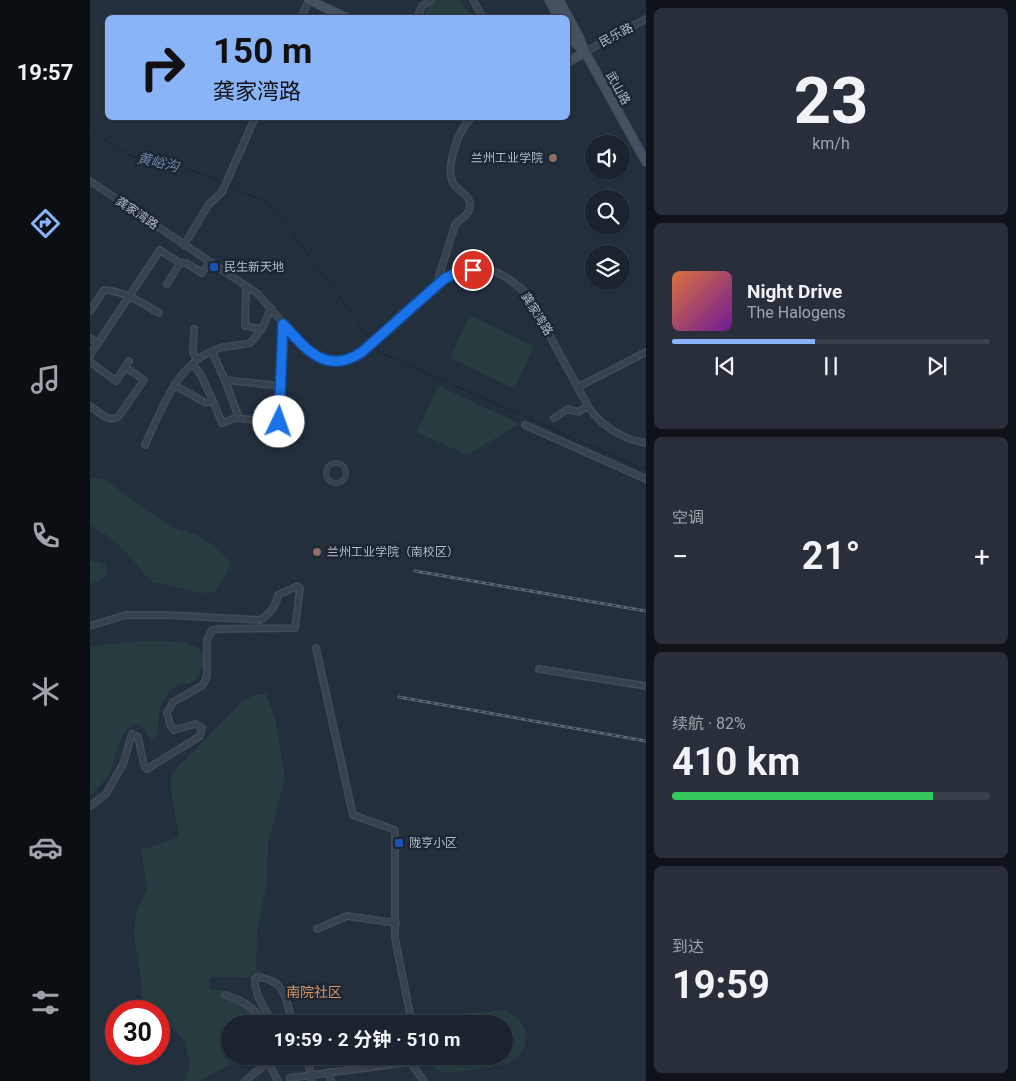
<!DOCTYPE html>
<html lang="zh">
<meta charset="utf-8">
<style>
body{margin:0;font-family:Roboto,"Noto Sans SC",sans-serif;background:#282f3a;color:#f1f3f6;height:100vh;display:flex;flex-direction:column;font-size:19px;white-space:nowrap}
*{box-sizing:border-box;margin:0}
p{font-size:16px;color:#a0a4aa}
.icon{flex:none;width:28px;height:28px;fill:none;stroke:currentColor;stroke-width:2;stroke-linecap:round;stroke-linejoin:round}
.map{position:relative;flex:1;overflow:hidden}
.details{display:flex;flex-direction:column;gap:8px;padding:8px;background:#0f1319;width:370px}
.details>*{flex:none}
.guide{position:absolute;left:15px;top:15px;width:465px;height:105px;border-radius:8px;box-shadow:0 1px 4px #0004,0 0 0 1px #39404a;background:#8ab4f8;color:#111;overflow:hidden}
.buttons{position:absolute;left:495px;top:135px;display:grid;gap:10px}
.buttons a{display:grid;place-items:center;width:45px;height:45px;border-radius:50%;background:#1b232e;box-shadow:0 1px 4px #0004,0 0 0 1px #39404a;font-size:25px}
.speed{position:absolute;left:15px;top:1000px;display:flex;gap:10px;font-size:25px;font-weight:700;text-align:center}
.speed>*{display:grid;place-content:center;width:65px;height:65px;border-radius:50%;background:#1b232e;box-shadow:0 1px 4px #0004,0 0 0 1px #39404a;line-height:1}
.speed .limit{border:8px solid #d22;background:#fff;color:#111}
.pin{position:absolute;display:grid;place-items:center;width:42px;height:42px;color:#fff;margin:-21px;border:2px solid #fff;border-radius:50%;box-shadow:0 1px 5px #0007}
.me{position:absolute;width:55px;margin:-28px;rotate:3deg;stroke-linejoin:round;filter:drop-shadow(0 0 4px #0008)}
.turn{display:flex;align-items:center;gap:18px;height:105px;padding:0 25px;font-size:22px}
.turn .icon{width:65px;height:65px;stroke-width:2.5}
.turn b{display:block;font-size:35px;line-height:42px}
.big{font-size:38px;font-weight:700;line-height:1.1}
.details .tile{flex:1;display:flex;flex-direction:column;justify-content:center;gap:8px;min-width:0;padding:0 18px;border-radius:8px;background:#282f3a}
.details .dial{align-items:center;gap:0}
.dial b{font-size:65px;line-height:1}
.song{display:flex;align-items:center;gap:15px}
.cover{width:60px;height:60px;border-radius:8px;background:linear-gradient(135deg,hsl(20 70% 55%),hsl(280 70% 35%))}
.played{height:5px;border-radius:2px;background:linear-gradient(90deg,#8ab4f8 45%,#39404a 45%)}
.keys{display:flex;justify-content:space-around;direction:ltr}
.heat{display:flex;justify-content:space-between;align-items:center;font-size:28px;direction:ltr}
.charge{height:8px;border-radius:4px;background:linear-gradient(90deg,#34c759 82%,#39404a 0)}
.trip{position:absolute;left:131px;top:1015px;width:292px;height:50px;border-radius:25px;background:#1b232e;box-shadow:0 1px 4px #0004,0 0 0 1px #39404a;font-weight:700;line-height:50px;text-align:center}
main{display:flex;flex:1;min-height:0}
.tab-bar{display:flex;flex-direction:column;width:90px;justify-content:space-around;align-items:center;background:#0b0e12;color:#a0a4aa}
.tab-bar .icon{width:35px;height:35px}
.tab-bar .selected{color:#8ab4f8}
.tab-bar b{font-size:22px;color:#f1f3f6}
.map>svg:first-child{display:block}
</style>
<main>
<nav class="tab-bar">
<b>19:57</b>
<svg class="icon selected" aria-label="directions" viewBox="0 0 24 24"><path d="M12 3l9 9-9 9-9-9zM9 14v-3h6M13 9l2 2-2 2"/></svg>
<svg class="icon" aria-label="music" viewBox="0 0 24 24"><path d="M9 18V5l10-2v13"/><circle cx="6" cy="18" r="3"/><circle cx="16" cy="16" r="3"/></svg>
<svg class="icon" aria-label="phone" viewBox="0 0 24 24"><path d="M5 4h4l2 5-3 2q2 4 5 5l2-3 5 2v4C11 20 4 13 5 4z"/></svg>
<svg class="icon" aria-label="climate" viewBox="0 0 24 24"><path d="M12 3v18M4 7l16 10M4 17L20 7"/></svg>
<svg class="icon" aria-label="car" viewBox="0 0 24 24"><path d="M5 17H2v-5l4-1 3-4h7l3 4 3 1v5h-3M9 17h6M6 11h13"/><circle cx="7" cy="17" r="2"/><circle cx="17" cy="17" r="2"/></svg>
<svg class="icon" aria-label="filters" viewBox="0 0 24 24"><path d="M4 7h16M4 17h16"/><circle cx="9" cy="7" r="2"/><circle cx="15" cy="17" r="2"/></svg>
</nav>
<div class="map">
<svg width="556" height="1081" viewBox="0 0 556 1081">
<rect width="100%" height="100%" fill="#242f3e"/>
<path fill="#263c3f" d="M345 0H371C373 8 379 11 383 17H344L335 14 340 3Z
M380 315 444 346 424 389 360 358Z
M348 386 430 424 377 455 327 432Z
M7 478 15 480 81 527 107 535 125 546 140 561 137 574 124 592 110 593 63 582C53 575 47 564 39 555 27 543 15 532 0 526V479Z
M0 560 16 565 18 571 15 577 0 585Z
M55 641C70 642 117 638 114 661 112 669 110 676 103 681 99 684 93 683 88 685 82 688 74 698 71 705 68 715 69 726 67 736L62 740 49 723C28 725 28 759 18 775 13 783 7 789 0 796V646Z
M166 694H176L186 722 195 779 178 842 177 882 167 934 166 968 178 976 157 978 121 977 119 988 136 991 169 1008V1024H140V1056H155L110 1081H95L100 1063 94 1039 69 1016V1011H64L52 999 49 963 44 936 46 914 57 889 51 850 89 837C86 815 79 796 82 773L153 701Z
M405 1011C412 1011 418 1011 424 1015 440 1026 439 1051 423 1061 415 1067 360 1074 350 1071 343 1069 337 1063 333 1056H415V1024H340C353 1012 388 1013 405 1011Z"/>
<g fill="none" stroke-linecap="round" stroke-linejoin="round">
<path stroke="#17263c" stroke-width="1" d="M0 129 23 146 48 159 85 164 134 183
M137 185 176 202 197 226 281 340
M283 343 289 352 556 470"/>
<defs>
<path id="pedestrian" d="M236 473a10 10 0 1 1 20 0a10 10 0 1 1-20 0Z"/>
<path id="minor" d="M383 0 393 18
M211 18 219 0
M327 18 332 6 341 0
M495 52 556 19
M0 181 168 294 199 330 226 355 239 362H248L264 357 272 352 354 279C389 262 413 268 438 296L499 408C513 427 532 439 556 443
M94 245 119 204 132 192 165 118
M77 284 90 263H96L112 273 120 262
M156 286 155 326 172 329
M346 286 365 225C371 217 380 216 380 204 379 193 367 191 363 183 355 167 369 127 382 118
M0 311 14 290C35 291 52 303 69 313
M104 329 103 352 107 360
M0 338 8 344
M122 352 135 380 149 418
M0 355 70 250 90 263
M0 362 26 381 39 361
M135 380 191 386
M84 385 116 403 123 401 110 373 102 364
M488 387 556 352
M123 401 132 423 145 418 189 422 193 324
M0 406C9 412 19 424 29 416L54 380 35 367
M464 418 478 409 488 412 498 406
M435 425 556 479
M55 445C72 409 87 361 130 348 140 345 150 346 160 343L172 329 181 308
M0 626 36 615H77L170 620C180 614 186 607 188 595L207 586 210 588 205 628 130 629 122 630 117 640V676L113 685 83 702 77 713 80 724 84 730 105 724 112 728 110 736 57 769 54 765 48 737 42 734 33 764 16 794 0 806
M226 648 263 815 305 830V938L322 1024
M449 669 556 686
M227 929 257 916 306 923
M135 995C152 1000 161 1006 172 1019L175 1018 178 1024
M183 1024C176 1010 164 995 165 979L168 977C194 980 196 996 201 1018
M218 1056 221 1081
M320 1056V1062L334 1081
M178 1062 188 1081
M239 1072 241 1081
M200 1078 320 1062
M155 1081 178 1062 181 1056"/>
<path id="secondary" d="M219 0 257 18
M459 0 469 18
M469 0 489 37 495 52 556 162
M478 33 482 41 494 50
M478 62 495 52"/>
</defs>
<use href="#pedestrian" stroke="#414a57" stroke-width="6"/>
<use href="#minor" stroke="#414a57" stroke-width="8"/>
<use href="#secondary" stroke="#414a57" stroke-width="10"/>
<use href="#pedestrian" stroke="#38414e" stroke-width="4"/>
<use href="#minor" stroke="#38414e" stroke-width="5"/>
<use href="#secondary" stroke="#465061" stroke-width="8"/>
<defs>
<path id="rail" d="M325 571 556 611
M309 697 556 741"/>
</defs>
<use href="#rail" stroke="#5a6575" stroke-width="3"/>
<use href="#rail" stroke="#1d2633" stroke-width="1" stroke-dasharray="4" stroke-linecap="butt"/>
</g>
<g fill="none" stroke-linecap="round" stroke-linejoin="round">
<defs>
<path id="route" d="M189 422 193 324C216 349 236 376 272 352L354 279 364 274 383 270"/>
</defs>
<use href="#route" stroke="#114b97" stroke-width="12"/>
<use href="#route" stroke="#1a73e8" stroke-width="9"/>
</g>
<g fill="#8d6e63" stroke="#1d2633" stroke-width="2">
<circle cx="463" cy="158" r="5"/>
<circle cx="227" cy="552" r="5"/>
</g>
<g fill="#1a4fb4" stroke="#1d2633" stroke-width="2">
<rect x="119" y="262" width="10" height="10" rx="2.5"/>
<rect x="304" y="838" width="10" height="10" rx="2.5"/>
</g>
<g text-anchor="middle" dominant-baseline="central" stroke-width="5" stroke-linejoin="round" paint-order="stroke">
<g font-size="12" fill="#b4bcc9" stroke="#1d2633">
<text transform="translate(526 35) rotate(-28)">民乐路</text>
<text transform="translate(528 88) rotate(61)">武山路</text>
<text transform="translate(47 213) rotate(34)">龚家湾路</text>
<text transform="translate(447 314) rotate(58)">龚家湾路</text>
</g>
<g font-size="12" fill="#b4bcc9" stroke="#1d2633" text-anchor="start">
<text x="453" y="158" text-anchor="end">兰州工业学院</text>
<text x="134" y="267">民生新天地</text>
<text x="237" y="552">兰州工业学院（南校区）</text>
<text x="319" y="843">陇亨小区</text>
</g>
<g font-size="14" font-style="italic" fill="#6d86a8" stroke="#1d2633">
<text transform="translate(68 162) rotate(13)">黄峪沟</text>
</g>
<g font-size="14" fill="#d59563" stroke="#1d2633">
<text x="224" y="992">南院社区</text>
</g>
</g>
</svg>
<div class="buttons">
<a><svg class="icon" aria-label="sound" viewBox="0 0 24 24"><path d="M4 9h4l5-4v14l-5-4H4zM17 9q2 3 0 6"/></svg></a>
<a><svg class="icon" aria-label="search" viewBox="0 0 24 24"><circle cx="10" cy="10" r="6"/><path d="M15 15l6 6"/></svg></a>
<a><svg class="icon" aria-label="layers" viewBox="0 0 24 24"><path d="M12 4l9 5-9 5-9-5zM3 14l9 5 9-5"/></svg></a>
</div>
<div class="speed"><div class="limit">30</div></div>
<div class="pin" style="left:383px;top:270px;background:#d93025"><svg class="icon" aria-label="arrive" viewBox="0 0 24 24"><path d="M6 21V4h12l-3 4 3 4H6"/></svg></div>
<svg class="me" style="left:189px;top:422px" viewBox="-20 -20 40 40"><circle r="19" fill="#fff"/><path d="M0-13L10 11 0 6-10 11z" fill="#1a73e8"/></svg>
<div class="trip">19:59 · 2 分钟 · 510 m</div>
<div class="guide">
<div class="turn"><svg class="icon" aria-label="right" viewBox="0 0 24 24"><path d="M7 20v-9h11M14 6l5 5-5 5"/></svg><div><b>150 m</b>龚家湾路</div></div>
</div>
</div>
<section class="details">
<div class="tile dial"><b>23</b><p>km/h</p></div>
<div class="tile">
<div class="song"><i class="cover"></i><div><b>Night Drive</b><p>The Halogens</p></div></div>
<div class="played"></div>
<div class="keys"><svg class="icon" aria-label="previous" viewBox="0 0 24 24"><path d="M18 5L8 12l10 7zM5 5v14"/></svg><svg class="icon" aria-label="pause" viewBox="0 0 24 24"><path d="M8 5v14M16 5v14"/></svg><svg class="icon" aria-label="next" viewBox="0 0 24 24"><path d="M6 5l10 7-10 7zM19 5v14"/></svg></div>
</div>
<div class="tile"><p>空调</p>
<div class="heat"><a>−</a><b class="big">21°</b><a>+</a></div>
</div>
<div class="tile"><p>续航 · 82%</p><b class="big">410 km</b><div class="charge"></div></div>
<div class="tile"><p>到达</p><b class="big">19:59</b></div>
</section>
</main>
